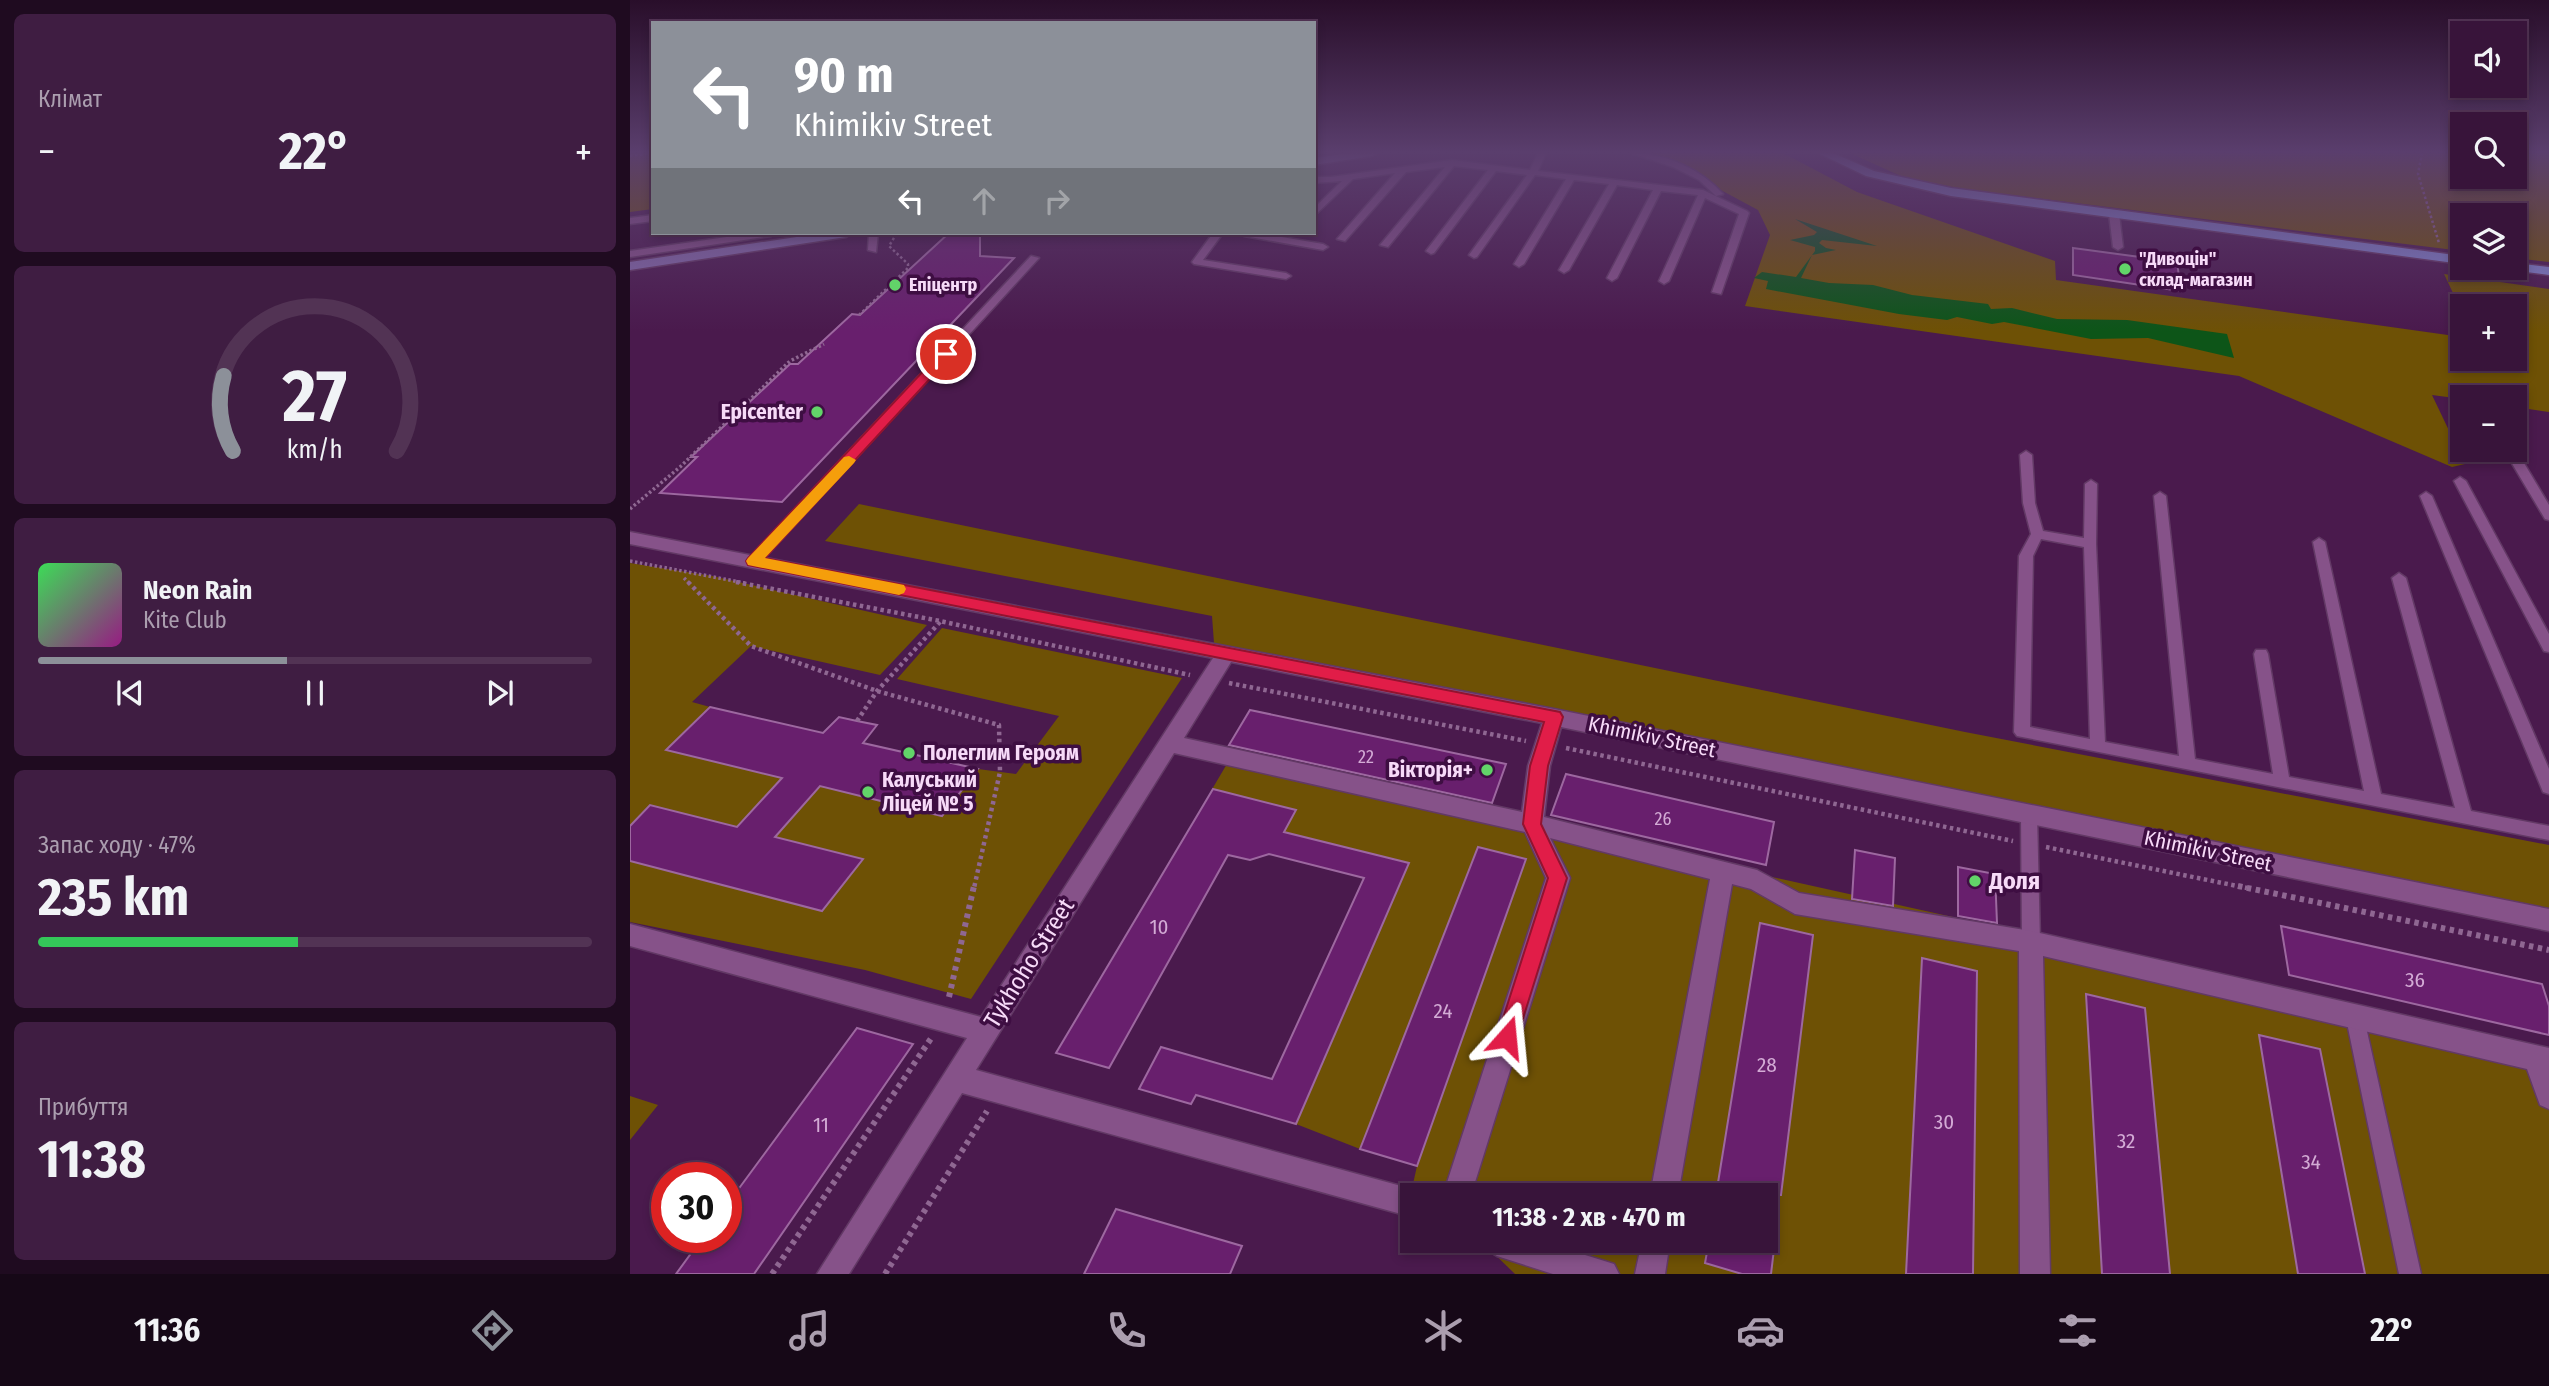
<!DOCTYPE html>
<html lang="uk">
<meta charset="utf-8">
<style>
body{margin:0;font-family:"Fira Sans Condensed",sans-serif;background:#3f1d42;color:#f1f3f6;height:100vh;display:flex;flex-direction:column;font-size:26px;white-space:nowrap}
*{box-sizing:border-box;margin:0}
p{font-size:23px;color:#ab9eaf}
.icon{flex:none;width:38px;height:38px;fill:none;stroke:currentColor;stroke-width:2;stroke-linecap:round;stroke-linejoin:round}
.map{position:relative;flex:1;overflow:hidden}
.sheet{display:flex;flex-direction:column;gap:14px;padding:14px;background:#1f0b20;width:630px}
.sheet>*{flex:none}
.top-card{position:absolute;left:21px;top:21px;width:665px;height:214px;border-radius:0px;box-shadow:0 4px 10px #0003,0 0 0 2px #523354;background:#8c9099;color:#fff;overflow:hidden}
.buttons{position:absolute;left:1820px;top:21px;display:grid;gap:14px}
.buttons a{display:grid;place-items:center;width:77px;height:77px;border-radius:0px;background:#38143a;box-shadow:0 4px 10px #0003,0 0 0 2px #523354;font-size:35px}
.speed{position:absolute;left:21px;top:1162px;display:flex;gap:14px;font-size:35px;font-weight:700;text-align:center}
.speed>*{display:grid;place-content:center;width:91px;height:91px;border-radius:50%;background:#38143a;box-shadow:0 4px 10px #0003,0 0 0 2px #523354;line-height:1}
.speed .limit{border:10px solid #d22;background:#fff;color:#111}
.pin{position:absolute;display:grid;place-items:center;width:60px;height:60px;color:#fff;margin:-30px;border:4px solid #fff;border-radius:50%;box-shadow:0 2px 7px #0007}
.me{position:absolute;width:77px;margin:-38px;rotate:18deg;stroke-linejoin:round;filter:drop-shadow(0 0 5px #0008)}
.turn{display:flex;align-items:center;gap:24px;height:147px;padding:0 28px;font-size:32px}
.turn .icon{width:91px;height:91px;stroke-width:2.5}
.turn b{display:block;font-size:49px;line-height:60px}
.lanes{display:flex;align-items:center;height:66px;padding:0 28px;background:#0003;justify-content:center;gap:35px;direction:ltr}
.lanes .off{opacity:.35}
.big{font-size:52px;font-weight:700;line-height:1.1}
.sheet .tile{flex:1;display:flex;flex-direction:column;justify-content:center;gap:10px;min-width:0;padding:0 24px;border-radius:10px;background:#3f1d42}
.sheet .dial{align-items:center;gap:0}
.dial svg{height:182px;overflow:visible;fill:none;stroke:#523354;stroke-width:7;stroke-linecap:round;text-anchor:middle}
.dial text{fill:#f1f3f6;stroke:none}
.song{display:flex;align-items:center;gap:21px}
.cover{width:84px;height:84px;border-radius:10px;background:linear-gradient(135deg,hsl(130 70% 55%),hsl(310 70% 35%))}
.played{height:7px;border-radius:4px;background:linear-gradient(90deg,#8c9099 45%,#523354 45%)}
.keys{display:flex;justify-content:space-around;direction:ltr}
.heat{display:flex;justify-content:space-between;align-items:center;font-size:38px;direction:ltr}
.charge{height:10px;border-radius:5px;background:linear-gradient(90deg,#34c759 47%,#523354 0)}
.trip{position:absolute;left:770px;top:1183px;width:378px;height:70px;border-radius:0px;background:#38143a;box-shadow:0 4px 10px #0003,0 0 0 2px #523354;font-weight:700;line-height:70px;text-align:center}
.tab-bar{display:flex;height:112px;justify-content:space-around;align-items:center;background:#160817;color:#ab9eaf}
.tab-bar .icon{width:49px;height:49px}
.tab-bar .selected{color:#8c9099}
.tab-bar b{font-size:32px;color:#f1f3f6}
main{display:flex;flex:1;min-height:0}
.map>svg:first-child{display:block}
</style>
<main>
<section class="sheet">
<div class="tile"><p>Клімат</p>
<div class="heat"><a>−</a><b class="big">22°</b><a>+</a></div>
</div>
<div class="tile dial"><svg viewBox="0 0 100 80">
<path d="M14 69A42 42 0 1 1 86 69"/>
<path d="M14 69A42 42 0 0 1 10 36" stroke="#8c9099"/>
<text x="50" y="56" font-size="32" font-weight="700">27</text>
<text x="50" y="72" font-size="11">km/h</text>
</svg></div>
<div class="tile">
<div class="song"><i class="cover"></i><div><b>Neon Rain</b><p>Kite Club</p></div></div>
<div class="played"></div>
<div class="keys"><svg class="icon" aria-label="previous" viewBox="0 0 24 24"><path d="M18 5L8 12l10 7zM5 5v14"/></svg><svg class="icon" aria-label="pause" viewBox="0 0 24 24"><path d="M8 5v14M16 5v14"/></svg><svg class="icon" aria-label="next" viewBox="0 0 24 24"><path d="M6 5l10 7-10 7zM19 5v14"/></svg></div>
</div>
<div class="tile"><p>Запас ходу · 47%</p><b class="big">235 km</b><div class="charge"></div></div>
<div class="tile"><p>Прибуття</p><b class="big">11:38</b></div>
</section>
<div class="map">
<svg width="1919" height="1274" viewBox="0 0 1919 1274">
<rect width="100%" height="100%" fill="#4a1a4d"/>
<path fill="#6e5105" d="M0 153H23V209L0 212Z
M1022 153H1153L1227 192 1425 261 1426 280 1832 337V359H1885V306H1832V312L1814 274 1919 289V412L1885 407V397H1832V399L1802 395 1835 464 1822 467 1609 376 1115 306 1140 235 1128 210Z
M1220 153H1832V177H1885V153H1919V262L1885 258V215H1832V251L1333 189 1273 177Z
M229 504 1335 732 1919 845V910L584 643 582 616 195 541Z
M0 563 82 576 297 625 250 675 121 646 62 702 80 707 152 778 107 827 20 805 0 826Z
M312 628 552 678 341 999 235 970 0 922V861L192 911 233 859 145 837 190 786 312 816 348 769 386 774 429 716 267 679Z
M601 757 1919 1049V1274H885L851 1241H1136V1195H782V1203L779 1202 787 1166 895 860 848 848 730 1149 666 1124 779 863 654 832 666 810 581 791Z
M0 1096 28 1105 0 1140Z"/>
<path fill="#0d5518" d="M1165 219 1247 246 1192 240 1189 243 1196 248 1206 250 1182 255 1171 278 1199 283 1243 285 1282 295 1358 304 1361 309 1382 308 1427 319 1497 320 1597 334 1604 358 1518 338 1461 339 1374 322 1362 324 1327 317 1317 320 1269 314 1136 289 1138 281 1124 278 1132 272 1166 277 1185 251V247L1160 240 1184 235 1187 232Z"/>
<path fill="#681f6d" stroke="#9d68a0" stroke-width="2" d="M319 233H350V256L384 258 152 502 30 493 67 457H61L160 364H168L222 314 230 315Z
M1443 248 1547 262 1551 291 1443 275Z
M80 707 193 733 209 717 227 721 247 725 233 743 348 769 312 816 190 786 145 837 233 859 192 911 0 861V826L20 805 107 827 152 778 36 750Z
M620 710 876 764 862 803 599 745Z
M936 774 1144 822 1136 865 921 815Z
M583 789 666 810 654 832 779 863 666 1124 566 1095 561 1104 509 1089 531 1047 642 1079 734 878 639 854 620 860 598 855 479 1068 426 1053Z
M848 847 896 859 787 1166 730 1149Z
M1225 850 1265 858 1263 906 1222 899Z
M1328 867 1365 874 1367 923 1328 916Z
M1130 923 1183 935 1151 1195H1086Z
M1651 926 1912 984 1919 1006V1035L1659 975Z
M1292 958 1347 971 1343 1274H1276Z
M1456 994 1515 1008 1540 1274H1472Z
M227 1028 283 1044 124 1274H46L73 1237H96V1206Z
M1629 1035 1690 1049 1735 1274H1668Z
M486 1209 612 1246 600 1274H454Z
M1079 1241H1145L1141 1274H1112L1075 1263Z"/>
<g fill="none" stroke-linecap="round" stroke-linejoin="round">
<defs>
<path id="service" d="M908 153H916L908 171 1073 190 1117 211 1119 213 1091 294 1082 292 1109 214 1075 198 1039 281 1034 284 1029 281 1068 195 1031 191 987 278 982 281 977 278 1023 190 987 185 939 270 934 273 929 270 979 184 944 180 894 264 889 267 884 264 936 179 905 175 847 257 844 258 839 255 897 175 866 171 804 253 801 254 796 251 858 170 824 166 758 247 750 245 815 167 776 172 715 241 707 239 765 173 723 179 684 216V208L712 181 684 183V177H701L822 160 900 170Z
M1001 153C1035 153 1071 169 1093 194L1086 196 1069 180 1043 167Z
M1484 211 1489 214 1493 247 1488 250 1483 247 1479 214Z
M23 215V221L0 224V218Z
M124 233H146L141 236 0 257V251Z
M239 233H248L246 252 238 250Z
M583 233H593L573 260 656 273 661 276 656 279 564 264 562 262Z
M609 233H628L693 244 698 247 693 250 614 236Z
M401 256 409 258 129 564H119L117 561 119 558Z
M1885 448 1919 505V520L1915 519 1874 450Z
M1396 451 1402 455 1405 503 1413 531 1454 538 1455 484 1461 480 1467 484 1466 544 1475 742 1549 756 1524 496 1530 492 1536 496 1565 759 1643 774 1624 654 1626 650H1636L1638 654 1659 777 1734 791 1683 542 1689 538 1695 542 1751 794 1825 808 1762 578 1769 573 1776 578 1841 811 1919 826V840L1387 736 1384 732 1389 556 1401 534 1393 503 1390 455ZM1411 539 1454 547 1460 739 1400 727 1403 556Z
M1830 477 1836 481 1919 634V652L1914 651 1824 481Z
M1796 492 1802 496 1919 769V794L1913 792 1911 787 1790 496Z
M1399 807 1405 809 1407 814 1410 942 1407 948 1401 950 1395 948 1392 942 1391 814 1393 809Z
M1725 1009 1732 1012 1734 1018 1791 1274H1769L1716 1018 1718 1012Z"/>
<path id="minor" d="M0 532 924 709 1919 909V931L931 727 920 766 914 817 1127 870 1169 893 1401 931 1919 1048V1109L1910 1105 1897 1069 1413 956 1420 1274H1390L1389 951 1165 914 1121 889 1102 884 1048 1195H1020L1080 879 920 838 940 878 841 1195H813L916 878 895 832 544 753 346 1070 782 1189 793 1195H782V1217L332 1093 219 1274H187L337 1038 0 946V924L351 1017 583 658 0 544ZM601 662 912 723 898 766 892 812 554 738Z
M855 1241H910L984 1264 989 1274H923L867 1256 859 1251Z
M1012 1241H1040L1035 1274H1005Z"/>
<path id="secondary" d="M721 153H748L742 156 684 165V158Z
M193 233H222L216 237 0 270V262Z"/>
<path id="primary" d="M1188 153H1203L1244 171 1321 188 1832 256V264L1321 196 1236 176Z
M1885 263 1919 267V275L1880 270 1879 268H1885Z"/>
</defs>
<use href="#service" stroke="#623965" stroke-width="3"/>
<use href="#minor" stroke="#623965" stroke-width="3"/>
<use href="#secondary" stroke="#623965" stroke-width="3"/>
<use href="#primary" stroke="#623965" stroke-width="3"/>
<path stroke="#8f6792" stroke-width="2.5" stroke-dasharray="2.5 2.5" stroke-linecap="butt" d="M1792 153 1788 174 1809 243
M0 156 23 153
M1845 268 1872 271
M229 315 278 268V264L259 246 267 233"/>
<path stroke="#8f6792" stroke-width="3.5" stroke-dasharray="2.5 2.5" stroke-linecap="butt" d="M0 509 50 467 160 361 194 344
M0 561 115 583
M54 578 59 583"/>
<path stroke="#8f6792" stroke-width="4.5" stroke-dasharray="3.5 3.5" stroke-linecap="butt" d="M58 582 121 646 247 691 369 725 370 772 344 888
M106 582 310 621 560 675
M599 683 896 741
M227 721 247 691 310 622
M936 748 1383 841
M1416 847 1617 888"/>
<path stroke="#8f6792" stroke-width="6" stroke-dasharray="4.5 4.5" stroke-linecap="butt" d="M1608 886 1919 950
M319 997 344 886
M142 1274 302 1037
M255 1274 357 1111"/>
<use href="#service" fill="#865289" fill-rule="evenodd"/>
<use href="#minor" fill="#865289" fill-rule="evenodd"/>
<use href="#secondary" fill="#836aa9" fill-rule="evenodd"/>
<use href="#primary" fill="#7f81c9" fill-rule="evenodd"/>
</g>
<linearGradient id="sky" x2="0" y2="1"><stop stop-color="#290e2a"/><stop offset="0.46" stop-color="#5a3e6d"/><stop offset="1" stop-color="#5a3e6d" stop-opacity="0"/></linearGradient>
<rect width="1919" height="331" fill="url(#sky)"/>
<path fill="#e11d48" stroke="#92132f" stroke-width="2" d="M316 350 321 351V356L135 558 930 712 933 717 918 766 911 824 937 878 885 1044 877 1047 870 1044 867 1037 918 878 893 824 900 766 914 722 118 565 116 561 118 558 312 351Z"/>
<path fill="#f59e0b" d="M219 456 226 460 224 463 135 558 269 584 274 585 276 589 274 593 269 595 118 565 116 561 118 558 214 457Z"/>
<g fill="#62d469" stroke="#3e0e42" stroke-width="2.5">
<circle cx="1495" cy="269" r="7"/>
<circle cx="265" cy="285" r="7"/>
<circle cx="187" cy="412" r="7"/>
<circle cx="279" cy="753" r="7"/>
<circle cx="857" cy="770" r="7"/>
<circle cx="238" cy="792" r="7"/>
<circle cx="1345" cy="881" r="7"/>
</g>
<g text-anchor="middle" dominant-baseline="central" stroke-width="7" stroke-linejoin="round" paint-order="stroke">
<g font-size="18" font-weight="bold" fill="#f7daf8" stroke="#3e0e42" text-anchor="start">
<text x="1509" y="259">"Дивоцін"<tspan x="1509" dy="21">склад-магазин</tspan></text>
<text x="279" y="285">Епіцентр</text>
</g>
<g font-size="18" fill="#d3abd5">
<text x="736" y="757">22</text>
<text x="1033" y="819">26</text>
</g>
<g font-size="21" font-weight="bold" fill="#f7daf8" stroke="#3e0e42" text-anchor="end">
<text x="173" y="412">Epicenter</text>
<text x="293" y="753" text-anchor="start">Полеглим Героям</text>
<text x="843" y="770">Вікторія+</text>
<text x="252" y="780" text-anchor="start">Калуський<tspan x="252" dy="24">Ліцей № 5</tspan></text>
</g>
<g font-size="21" fill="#f7daf8" stroke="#3e0e42">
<text transform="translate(1022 737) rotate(12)">Khimikiv Street</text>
<text transform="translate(1578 851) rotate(12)">Khimikiv Street</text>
</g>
<g font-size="21" fill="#d3abd5">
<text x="529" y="927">10</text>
<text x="1785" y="980">36</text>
<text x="813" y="1011">24</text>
<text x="1137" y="1065">28</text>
<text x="1314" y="1122">30</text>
<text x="191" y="1125">11</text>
<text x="1496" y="1141">32</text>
<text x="1681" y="1162">34</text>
</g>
<g font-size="24" font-weight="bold" fill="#f7daf8" stroke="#3e0e42" text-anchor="start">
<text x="1359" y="881">Доля</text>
</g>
<g font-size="24" fill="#f7daf8" stroke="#3e0e42">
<text transform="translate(399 963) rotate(-58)">Tykhoho Street</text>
</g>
</g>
</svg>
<div class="buttons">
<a><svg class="icon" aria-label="sound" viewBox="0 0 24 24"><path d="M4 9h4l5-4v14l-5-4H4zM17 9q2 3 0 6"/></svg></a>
<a><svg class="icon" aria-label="search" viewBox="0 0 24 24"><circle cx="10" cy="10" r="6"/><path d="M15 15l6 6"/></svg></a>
<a><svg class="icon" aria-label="layers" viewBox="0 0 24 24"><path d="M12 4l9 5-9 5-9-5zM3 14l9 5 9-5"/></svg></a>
<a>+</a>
<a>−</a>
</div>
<div class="speed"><div class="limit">30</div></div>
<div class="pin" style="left:316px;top:354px;background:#d93025"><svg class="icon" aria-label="arrive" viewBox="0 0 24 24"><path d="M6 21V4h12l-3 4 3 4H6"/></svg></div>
<svg class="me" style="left:877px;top:1037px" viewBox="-20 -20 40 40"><path d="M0-17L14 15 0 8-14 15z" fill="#e11d48" stroke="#fff" stroke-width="4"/></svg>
<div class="trip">11:38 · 2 хв · 470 m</div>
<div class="top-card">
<div class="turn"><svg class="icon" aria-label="left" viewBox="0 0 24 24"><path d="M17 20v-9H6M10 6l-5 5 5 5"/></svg><div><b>90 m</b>Khimikiv Street</div></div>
<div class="lanes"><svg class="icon" aria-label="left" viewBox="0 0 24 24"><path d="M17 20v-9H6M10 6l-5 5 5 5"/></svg><svg class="icon off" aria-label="ahead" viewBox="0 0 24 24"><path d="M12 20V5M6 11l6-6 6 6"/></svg><svg class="icon off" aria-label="right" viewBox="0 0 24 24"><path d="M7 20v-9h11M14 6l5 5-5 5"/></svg></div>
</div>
</div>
</main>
<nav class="tab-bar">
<b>11:36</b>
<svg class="icon selected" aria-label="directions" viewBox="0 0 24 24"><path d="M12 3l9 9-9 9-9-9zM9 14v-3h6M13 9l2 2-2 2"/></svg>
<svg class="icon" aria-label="music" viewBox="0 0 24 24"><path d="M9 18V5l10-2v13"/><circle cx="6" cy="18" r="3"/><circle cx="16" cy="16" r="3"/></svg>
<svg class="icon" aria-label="phone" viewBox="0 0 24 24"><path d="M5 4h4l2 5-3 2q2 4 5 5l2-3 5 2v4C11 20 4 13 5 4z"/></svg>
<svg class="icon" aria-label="climate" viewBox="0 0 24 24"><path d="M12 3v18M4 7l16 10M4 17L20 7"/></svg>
<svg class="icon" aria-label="car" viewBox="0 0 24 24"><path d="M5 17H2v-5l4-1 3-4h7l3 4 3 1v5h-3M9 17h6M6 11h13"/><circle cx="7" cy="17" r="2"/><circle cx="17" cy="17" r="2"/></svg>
<svg class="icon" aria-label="filters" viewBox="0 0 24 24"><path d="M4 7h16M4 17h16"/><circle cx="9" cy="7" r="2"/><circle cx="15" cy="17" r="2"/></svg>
<b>22°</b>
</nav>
